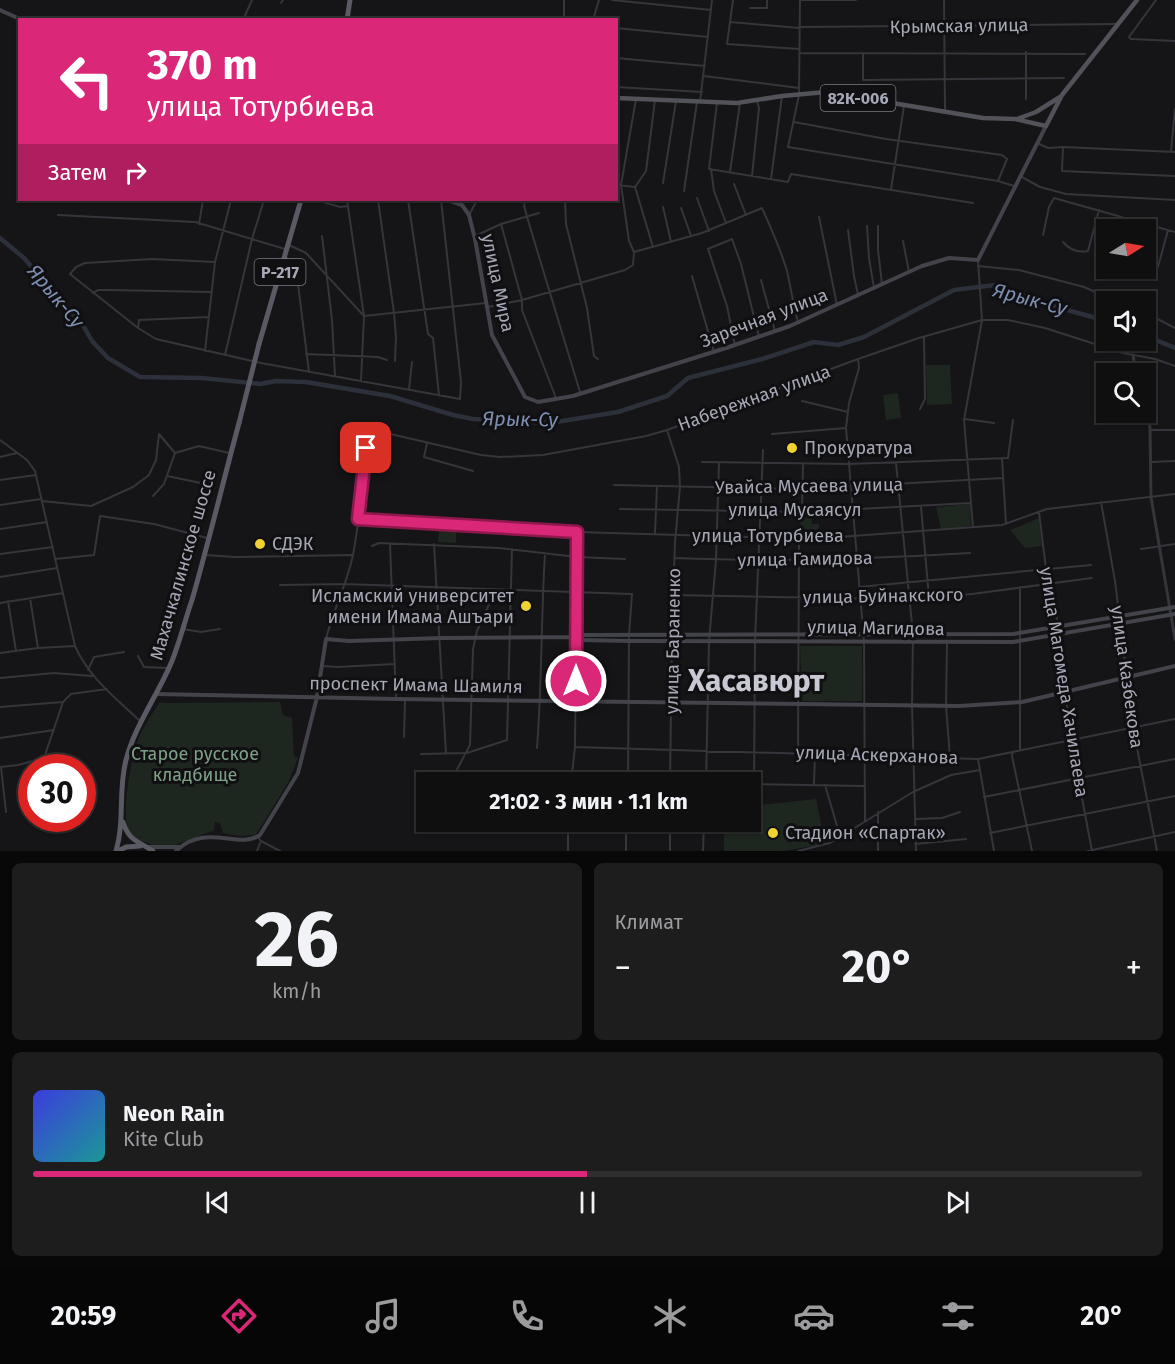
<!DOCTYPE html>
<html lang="ru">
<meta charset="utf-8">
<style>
body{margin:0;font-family:"Fira Sans",sans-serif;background:#1e1d1e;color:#f1f3f6;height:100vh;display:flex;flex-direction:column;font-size:22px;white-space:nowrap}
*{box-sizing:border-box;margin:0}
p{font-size:20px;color:#9c9c9f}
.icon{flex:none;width:33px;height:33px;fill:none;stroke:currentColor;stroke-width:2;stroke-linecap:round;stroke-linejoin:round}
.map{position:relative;height:851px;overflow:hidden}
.panel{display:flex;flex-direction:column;gap:12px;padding:12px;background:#090809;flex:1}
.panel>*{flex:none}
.hud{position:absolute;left:18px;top:18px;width:600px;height:183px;border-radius:0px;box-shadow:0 2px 4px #0004,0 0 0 2px #302f30;background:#db2777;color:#fff;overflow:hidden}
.needle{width:39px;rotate:79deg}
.controls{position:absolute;left:1096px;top:219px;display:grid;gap:12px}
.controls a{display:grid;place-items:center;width:60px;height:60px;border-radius:0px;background:#100f10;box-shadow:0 2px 4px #0004,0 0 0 2px #302f30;font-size:30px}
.speed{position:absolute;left:18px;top:754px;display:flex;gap:12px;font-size:30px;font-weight:700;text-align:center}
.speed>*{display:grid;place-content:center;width:78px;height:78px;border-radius:50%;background:#100f10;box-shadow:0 2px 4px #0004,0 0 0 2px #302f30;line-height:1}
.speed .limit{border:9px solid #d22;background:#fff;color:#111}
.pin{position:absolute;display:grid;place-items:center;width:51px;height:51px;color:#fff;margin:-26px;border-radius:12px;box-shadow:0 3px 9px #0006}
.me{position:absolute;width:66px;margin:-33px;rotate:0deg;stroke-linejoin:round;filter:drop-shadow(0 0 4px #0008)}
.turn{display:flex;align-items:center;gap:21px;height:126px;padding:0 30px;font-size:27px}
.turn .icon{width:78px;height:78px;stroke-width:2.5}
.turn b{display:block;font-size:42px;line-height:51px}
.then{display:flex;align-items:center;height:57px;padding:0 30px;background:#0003;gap:12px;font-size:22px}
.big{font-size:45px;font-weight:700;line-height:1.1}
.panel .tile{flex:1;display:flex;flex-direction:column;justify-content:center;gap:9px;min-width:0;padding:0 21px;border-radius:9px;background:#1e1d1e}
.panel .dial{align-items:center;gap:0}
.dial b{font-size:78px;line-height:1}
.song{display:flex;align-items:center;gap:18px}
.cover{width:72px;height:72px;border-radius:9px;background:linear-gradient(135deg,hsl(240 70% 55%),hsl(180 70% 35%))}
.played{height:6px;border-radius:3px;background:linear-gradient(90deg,#db2777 50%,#302f30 50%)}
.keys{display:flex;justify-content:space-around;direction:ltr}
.heat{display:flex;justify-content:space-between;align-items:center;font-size:33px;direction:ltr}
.panel .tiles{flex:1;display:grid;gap:12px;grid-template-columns:1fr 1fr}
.tile:last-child{grid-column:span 2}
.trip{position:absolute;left:416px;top:772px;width:345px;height:60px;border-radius:0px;background:#100f10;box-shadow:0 2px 4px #0004,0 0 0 2px #302f30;font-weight:700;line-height:60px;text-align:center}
.tabs{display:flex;height:96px;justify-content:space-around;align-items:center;background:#060606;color:#9c9c9f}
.tabs .icon{width:42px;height:42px}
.tabs .on{color:#db2777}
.tabs b{font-size:27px;color:#f1f3f6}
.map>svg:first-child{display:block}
</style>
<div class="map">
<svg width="1175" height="851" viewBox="0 0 1175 851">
<rect width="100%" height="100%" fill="#151416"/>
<path fill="#1e2620" d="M926 365H950L952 404 927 405Z
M898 393 901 418 886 420 883 395Z
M970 504 971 526 941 529 936 507Z
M800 515H811L812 524H819V535H801Z
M1039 518 1042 546 1025 548 1010 530Z
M439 531 456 532V543L438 542Z
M800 646H862V701H802Z
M280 702 283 715 292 718 294 756 298 758 289 781 256 835 238 836 223 833 220 823 215 822 214 831C198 834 182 846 166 846 153 846 136 842 129 830 120 814 132 752 140 735 145 724 153 713 159 703Z
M816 799 825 844 783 851H724V822H750V806Z"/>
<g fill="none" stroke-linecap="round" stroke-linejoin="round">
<path stroke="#2b303a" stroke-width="4.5" d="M0 238 24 258 84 327 92 341 108 358 140 377 202 378 260 384 276 381 306 382 390 396 453 415 473 419 550 423 618 412 667 396 688 378 762 359 814 342 838 345 864 337 954 290 995 285 1049 305 1107 321
M1146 336 1175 348"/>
<path stroke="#35353b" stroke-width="2" d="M612 0 711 10
M733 0 727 44 799 49
M800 0 799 95 788 147 998 181 1014 186
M800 0H856
M944 0 945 110
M1156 0 1129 37 1131 39 1175 41
M281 3 283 0
M750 8H767V0
M243 20 252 0
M564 20V0
M593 20 599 0
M730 22 799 28
M799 27 1117 24
M616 28 708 37
M800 53 1085 54
M863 53V80L1064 78
M616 58 705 66
M704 76 799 88
M616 87 702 92
M1026 99V52
M700 102 712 0
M717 103 709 169 788 182 791 174 973 203
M794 122 886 139 1002 155 1007 159 998 181
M1037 143 1048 148 1063 147 1175 152
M1063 147 1062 171 1175 176
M1171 151 1175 109
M711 169 714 191 726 223
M730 172 740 103
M752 176 759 108 757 101
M1020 176 1040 187 1066 194 1175 200
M771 179 782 96
M663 183 676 101
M734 184 746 215
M616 185 635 187 653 247
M635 187 646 171 655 100
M891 189 904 106
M684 191 697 102
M697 198 709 231
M316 200 340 207 348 206
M347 200 364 316 361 381
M378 200 394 313 396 337 395 361
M408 200 428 334 433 338 439 395
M526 200 524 205 527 217 580 392
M565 200 566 224 587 308 594 356 598 359
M663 207 671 242
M681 208 691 236
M58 215 195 222 285 249
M469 215 477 200
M819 217 837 305
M199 224 203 200
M501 224 522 300V310L556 398
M867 226 869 258 874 288
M878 226V250L882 284
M848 230 854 276 858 295
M1118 230 1122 217
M1043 235 1049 207 1054 198 1175 232
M322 236 332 320 335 376
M475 236 501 224 539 213
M903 241 909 272
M1063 242C1069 249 1078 253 1088 251L1099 210
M289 245 306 253 364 316
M634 252 629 241 621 185 636 99
M286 257 296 268 309 372
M215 262 152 259 85 263 76 267 70 274 138 328 156 339 261 363 460 399 461 382 441 200
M978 266 1019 270 1084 287 1118 302
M1158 267 1168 230
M692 276 714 352
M761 280 775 331
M93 293 98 290H108L212 292
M488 307 522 300 625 270 633 265 634 252 702 233 762 208C771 228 781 250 787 271 791 288 793 305 798 322
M1146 313 1175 328
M364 316 486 303
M138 328 139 320 209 317
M735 345 727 306 708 249 732 239 741 264 759 337
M205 351 215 262 231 200
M306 354 378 357 387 360
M225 355 252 239 264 200
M858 359 859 368 849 403 846 428 864 641 865 821
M409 389 412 362
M802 401 848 412
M920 409 925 399 924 337
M965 419 994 423
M369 429 481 455 500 457 543 455 646 436 667 430 858 359 919 338 982 320H1008L1045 328 1123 353 1155 359 1175 366
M667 430 679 467 680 487 675 542 672 629 670 783
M1151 430H1175
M772 434 846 428
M0 440 27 460 35 471 75 646C89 678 116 698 141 722
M427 443 424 457 473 471
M0 457 17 453
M1002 459 1006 524
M702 462 849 464 1008 458 1013 420
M1151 462 1175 461
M896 463 913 634 912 705 916 851
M167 476 201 483
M0 480 36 475
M614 485 803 489 1003 478
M153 496 164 484 175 453
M42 501 91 506 133 487 149 475 156 460 159 434 175 453 199 446 229 453
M1101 502 1115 581 1133 727 1157 851
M0 505 41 499
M921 507 929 597
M620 509 802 512 971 503
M802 512 803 464
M1039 512 1046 569 1052 584 1058 627 1071 740 1092 851
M358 519 577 532 812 539 1002 525 1047 509 1175 494
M973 527 964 420 982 320 978 260
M0 529 47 522
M655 533 657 486
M390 544 396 699
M434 544 446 754
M372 546 379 543 499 548 577 557 625 559
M1141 549 1175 544
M0 554 53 547
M205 555 235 557 352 555
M675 558C774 562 872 559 970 553
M55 559 94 555 100 516 154 524 207 538
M0 577 57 568
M280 585 344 584 632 594 629 635 628 783
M859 587 1091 565
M1020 587V749
M673 595 880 599 929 598 972 594 1092 578
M30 598 38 648
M8 601 16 651
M0 603 63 593
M183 629 201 632 220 629
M326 639C333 610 347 584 353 555 361 512 364 469 369 426
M947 642 946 706 950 757
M0 653 38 648 75 646
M138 656 144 667 169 668
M322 666 338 667 394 664
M88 670 94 657 124 652
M0 678 54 673 92 676
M0 707 63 702
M404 737 405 699
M0 738 54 730
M575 747 978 759 1175 719
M537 748C542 683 541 618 545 553
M1013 752 1012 756 1032 851
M798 753 799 538
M421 754 467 753 507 740 512 549
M978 759 994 851
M0 767 18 765 44 758 63 702 71 694 107 689
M1 767 6 812
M453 777 470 745 473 649 477 631 495 591
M571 783 575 747 577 532
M608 783H709
M706 783 709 641 716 560 719 463
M750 784 864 786
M814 784 815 753
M754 785 755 641 763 450
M825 785 840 836
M984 797 1175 759
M878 812V851
M915 819 942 818 960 812
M670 822V851
M990 833 1175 796
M258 837 261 841 280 851
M915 844 966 839
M257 851 260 843
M568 851V822
M626 851V822
M703 851 704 822
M798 851 830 843 913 792 951 775 980 770
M1088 851 1175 832"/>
<path stroke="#35353b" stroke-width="3" d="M1133 355 1136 374
M1146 409 1150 427 1151 497 1175 639"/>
<path stroke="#43444b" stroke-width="4" d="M0 10 22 20
M448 200 462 205 469 215 475 239 492 335 525 397 538 402 573 396 726 348 790 326 922 266 949 258 978 260 1046 126
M576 638 581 640 629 641 1013 642 1175 614
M156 694 396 699 959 706 1022 702 1175 666
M148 847H179
M176 851C206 822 238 850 260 835L298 773 317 697 326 639 349 641 441 638 576 637 581 635 1013 634 1175 607"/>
<path stroke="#51525a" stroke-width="4.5" d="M616 98 737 103 782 96 826 92 983 118 1015 119 1046 126 1062 95 1137 0
M1017 119 1036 112 1060 97"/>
<path stroke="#595a63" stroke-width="5" d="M347 20 350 0
M259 344 301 200
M123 822C129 841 138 841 153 851
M116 851C125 821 118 790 126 760 135 725 158 695 172 661 180 641 185 620 192 600 209 541 223 482 239 423
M118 851 126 847 140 846"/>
<path stroke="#595a63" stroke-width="5" d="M239 423 259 344"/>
</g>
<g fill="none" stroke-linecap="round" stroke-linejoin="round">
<defs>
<path id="route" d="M366 448 358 519 577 532 576 681"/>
</defs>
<use href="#route" stroke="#8e194d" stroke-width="15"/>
<use href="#route" stroke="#db2777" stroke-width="10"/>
</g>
<g fill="#f0d232" stroke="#100f11" stroke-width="2">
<circle cx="792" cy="448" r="6"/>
<circle cx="260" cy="544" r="6"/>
<circle cx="526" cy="606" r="6"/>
<circle cx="773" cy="833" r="6"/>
</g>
<g text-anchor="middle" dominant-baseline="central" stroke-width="6" stroke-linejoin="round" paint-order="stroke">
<g fill="#100f11" stroke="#797a84" stroke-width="1.5">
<rect x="820.5" y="85" width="75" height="26" rx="4.5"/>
<rect x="254.5" y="259" width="51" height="26" rx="4.5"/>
</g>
<g font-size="16" font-weight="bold" fill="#a6a8b6">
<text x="858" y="98">82К-006</text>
<text x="280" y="272">Р-217</text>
</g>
<g font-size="18" fill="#a6a8b6" stroke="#100f11">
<text transform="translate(959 26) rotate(-1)">Крымская улица</text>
<text transform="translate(498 283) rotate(78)">улица Мира</text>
<text transform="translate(764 318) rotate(-21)">Заречная улица</text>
<text transform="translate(754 398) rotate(-20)">Набережная улица</text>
<text transform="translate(809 486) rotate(-1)">Увайса Мусаева улица</text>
<text x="795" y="510">улица Мусаясул</text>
<text x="768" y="536">улица Тотурбиева</text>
<text transform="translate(805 559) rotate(-1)">улица Гамидова</text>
<text transform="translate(183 565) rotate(-74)">Махачкалинское шоссе</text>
<text transform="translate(883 596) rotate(-1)">улица Буйнакского</text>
<text transform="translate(876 628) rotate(1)">улица Магидова</text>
<text transform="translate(673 641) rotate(-89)">улица Бараненко</text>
<text transform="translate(1127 677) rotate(82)">улица Казбекова</text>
<text transform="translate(1064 682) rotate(81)">улица Магомеда Хачилаева</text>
<text transform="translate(416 685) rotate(1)">проспект Имама Шамиля</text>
<text transform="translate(877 755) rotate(2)">улица Аскерханова</text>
</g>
<g font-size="18" fill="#a6a8b6" stroke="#100f11" text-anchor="start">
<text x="804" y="448">Прокуратура</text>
<text x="272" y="544">СДЭК</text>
<text x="514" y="596" text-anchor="end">Исламский университет<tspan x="514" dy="21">имени Имама Ашъари</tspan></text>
<text x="785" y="833">Стадион «Спартак»</text>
</g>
<g font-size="18" fill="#7da186" stroke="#100f11">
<text x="195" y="754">Старое русское<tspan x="195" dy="21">кладбище</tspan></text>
</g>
<g font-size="20" font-style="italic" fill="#7d8fb1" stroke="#100f11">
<text transform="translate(56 296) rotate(50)">Ярык-Су</text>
<text transform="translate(1030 299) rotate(15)">Ярык-Су</text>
<text transform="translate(520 419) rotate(1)">Ярык-Су</text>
</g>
<g font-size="30" font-weight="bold" fill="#c7c8d2" stroke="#100f11">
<text x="756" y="681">Хасавюрт</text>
</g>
</g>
</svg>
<div class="controls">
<a><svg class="needle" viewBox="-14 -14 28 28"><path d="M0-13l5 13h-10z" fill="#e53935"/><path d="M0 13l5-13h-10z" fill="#9c9c9f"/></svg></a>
<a><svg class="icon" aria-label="sound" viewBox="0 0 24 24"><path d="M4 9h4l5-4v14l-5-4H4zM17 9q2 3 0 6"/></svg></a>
<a><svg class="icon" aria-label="search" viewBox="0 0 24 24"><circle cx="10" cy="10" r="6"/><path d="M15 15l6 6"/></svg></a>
</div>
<div class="speed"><div class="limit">30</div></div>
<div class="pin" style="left:366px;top:448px;background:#d93025"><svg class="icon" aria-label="arrive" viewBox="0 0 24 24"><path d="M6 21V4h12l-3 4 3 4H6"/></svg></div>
<svg class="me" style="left:576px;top:681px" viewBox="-20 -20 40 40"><circle r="17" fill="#db2777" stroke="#fff" stroke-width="3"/><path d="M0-11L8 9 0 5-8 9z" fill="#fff"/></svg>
<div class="trip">21:02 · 3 мин · 1.1 km</div>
<div class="hud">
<div class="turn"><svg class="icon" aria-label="left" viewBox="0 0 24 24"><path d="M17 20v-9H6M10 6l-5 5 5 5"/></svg><div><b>370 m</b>улица Тотурбиева</div></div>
<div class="then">Затем<svg class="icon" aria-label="right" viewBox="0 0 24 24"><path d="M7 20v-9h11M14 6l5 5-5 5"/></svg></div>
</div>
</div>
<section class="panel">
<div class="tiles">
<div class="tile dial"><b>26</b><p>km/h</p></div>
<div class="tile"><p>Климат</p>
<div class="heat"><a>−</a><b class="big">20°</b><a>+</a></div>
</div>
<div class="tile">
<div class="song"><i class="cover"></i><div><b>Neon Rain</b><p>Kite Club</p></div></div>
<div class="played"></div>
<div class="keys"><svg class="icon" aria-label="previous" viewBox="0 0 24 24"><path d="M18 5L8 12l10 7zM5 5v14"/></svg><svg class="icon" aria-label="pause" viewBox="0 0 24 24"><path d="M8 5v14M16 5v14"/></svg><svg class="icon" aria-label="next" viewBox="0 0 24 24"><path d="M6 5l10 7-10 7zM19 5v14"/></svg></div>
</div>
</div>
</section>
<nav class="tabs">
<b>20:59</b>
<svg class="icon on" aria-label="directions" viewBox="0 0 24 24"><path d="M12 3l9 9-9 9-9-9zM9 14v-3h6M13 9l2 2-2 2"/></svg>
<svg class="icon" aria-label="music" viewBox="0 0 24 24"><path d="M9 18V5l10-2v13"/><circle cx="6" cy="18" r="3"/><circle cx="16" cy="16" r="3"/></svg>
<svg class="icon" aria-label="phone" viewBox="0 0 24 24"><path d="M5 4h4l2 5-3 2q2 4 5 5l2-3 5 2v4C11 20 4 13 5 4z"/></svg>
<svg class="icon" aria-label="climate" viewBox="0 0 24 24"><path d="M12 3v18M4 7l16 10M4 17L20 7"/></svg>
<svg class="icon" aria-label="car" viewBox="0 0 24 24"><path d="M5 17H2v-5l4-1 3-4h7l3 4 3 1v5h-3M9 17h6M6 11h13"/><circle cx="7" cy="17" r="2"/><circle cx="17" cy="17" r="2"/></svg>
<svg class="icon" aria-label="filters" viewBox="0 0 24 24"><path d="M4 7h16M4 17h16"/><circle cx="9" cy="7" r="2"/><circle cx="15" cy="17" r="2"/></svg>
<b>20°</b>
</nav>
